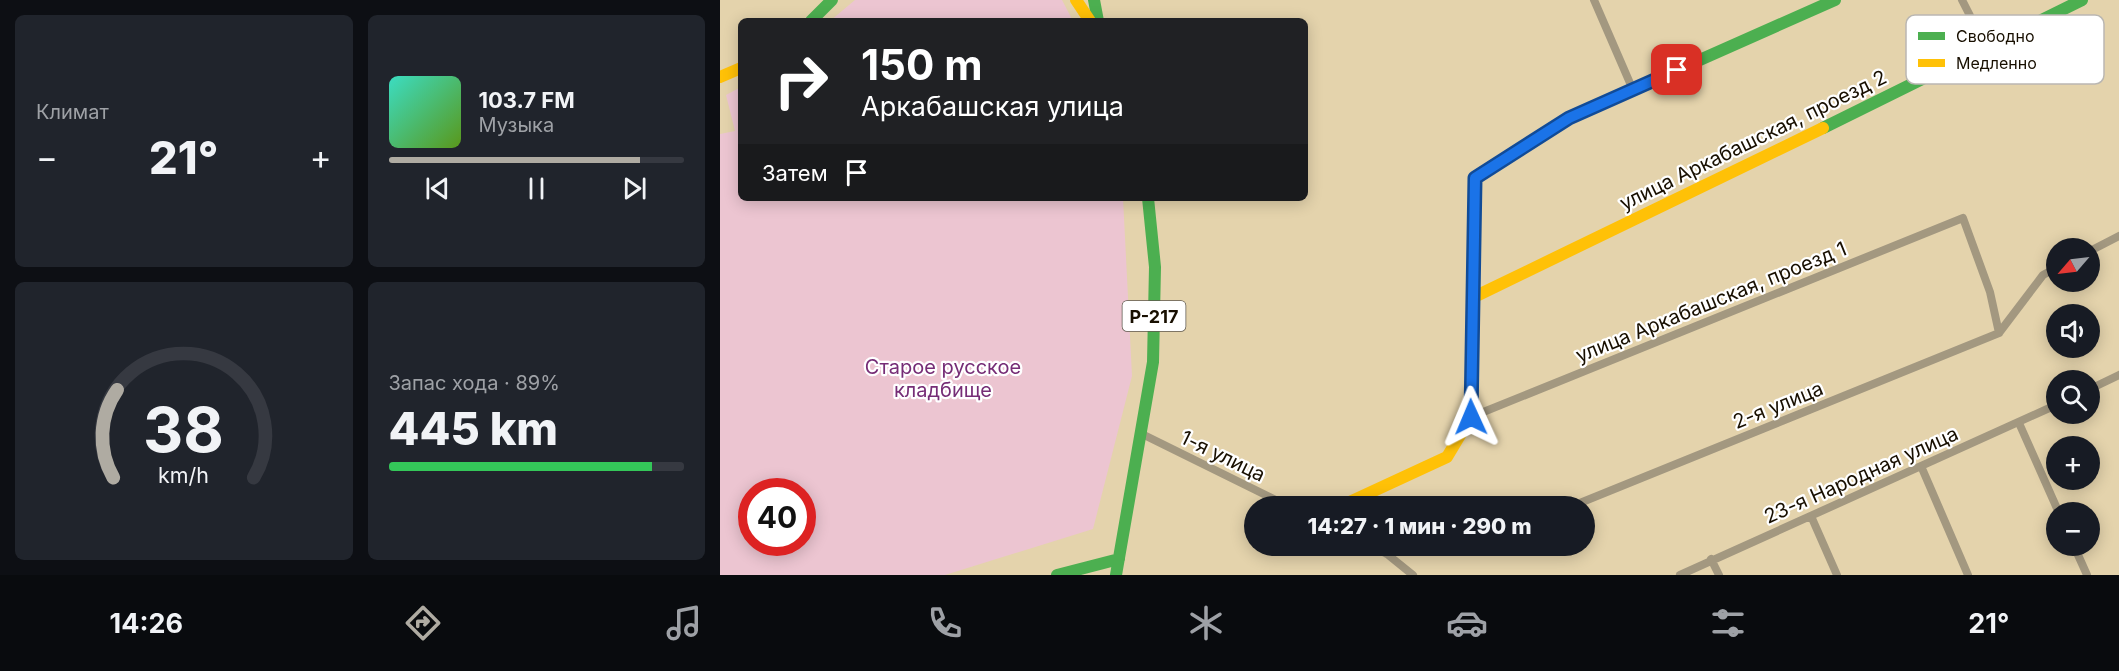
<!DOCTYPE html>
<html lang="ru">
<meta charset="utf-8">
<style>
body{margin:0;font-family:Inter,sans-serif;background:#20242c;color:#f1f3f6;height:100vh;display:flex;flex-direction:column;font-size:22px;white-space:nowrap}
*{box-sizing:border-box;margin:0}
p{font-size:20px;color:#9ea1a6}
.icon{flex:none;width:33px;height:33px;fill:none;stroke:currentColor;stroke-width:2;stroke-linecap:round;stroke-linejoin:round}
.map{position:relative;flex:1;overflow:hidden}
.side{display:flex;flex-direction:column;gap:15px;padding:15px;background:#0d0f14;width:720px}
.side>*{flex:none}
.banner{position:absolute;left:18px;top:18px;width:570px;height:183px;border-radius:9px;box-shadow:0 3px 15px #0003;background:#202124;color:#fff;overflow:hidden}
.needle{width:39px;rotate:242deg}
.fabs{position:absolute;left:1326px;top:238px;display:grid;gap:12px}
.fabs a{display:grid;place-items:center;width:54px;height:54px;border-radius:50%;background:#171b24;box-shadow:0 3px 15px #0003;font-size:30px}
.speed{position:absolute;left:18px;top:478px;display:flex;gap:12px;font-size:30px;font-weight:700;text-align:center}
.speed>*{display:grid;place-content:center;width:78px;height:78px;border-radius:50%;background:#171b24;box-shadow:0 3px 15px #0003;line-height:1}
.speed .limit{border:9px solid #d22;background:#fff;color:#111}
.pin{position:absolute;display:grid;place-items:center;width:51px;height:51px;color:#fff;margin:-26px;border-radius:12px;box-shadow:0 3px 9px #0006}
.me{position:absolute;width:66px;margin:-33px;rotate:359deg;stroke-linejoin:round;filter:drop-shadow(0 0 4px #0008)}
.turn{display:flex;align-items:center;gap:21px;height:126px;padding:0 24px;font-size:27px}
.turn .icon{width:78px;height:78px;stroke-width:2.5}
.turn b{display:block;font-size:42px;line-height:51px}
.then{display:flex;align-items:center;height:57px;padding:0 24px;background:#0003;gap:12px;font-size:22px}
.big{font-size:45px;font-weight:800;line-height:1.1}
.side .tile{flex:1;display:flex;flex-direction:column;justify-content:center;gap:9px;min-width:0;padding:0 21px;border-radius:9px;background:#20242c}
.side .dial{align-items:center;gap:0}
.dial svg{height:156px;overflow:visible;fill:none;stroke:#363941;stroke-width:7;stroke-linecap:round;text-anchor:middle}
.dial text{fill:#f1f3f6;stroke:none}
.song{display:flex;align-items:center;gap:18px}
.cover{width:72px;height:72px;border-radius:9px;background:linear-gradient(135deg,hsl(170 70% 55%),hsl(90 70% 35%))}
.played{height:6px;border-radius:3px;background:linear-gradient(90deg,#afaba2 85%,#363941 85%)}
.keys{display:flex;justify-content:space-around;direction:ltr}
.heat{display:flex;justify-content:space-between;align-items:center;font-size:33px;direction:ltr}
.charge{height:9px;border-radius:4px;background:linear-gradient(90deg,#34c759 89%,#363941 0)}
.side .tiles{flex:1;display:grid;gap:15px;grid-template-columns:repeat(2,1fr)}
.trip{position:absolute;left:524px;top:496px;width:351px;height:60px;border-radius:30px;background:#171b24;box-shadow:0 3px 15px #0003;font-weight:800;line-height:60px;text-align:center}
.menu{display:flex;height:96px;justify-content:space-around;align-items:center;background:#090b0e;color:#9ea1a6}
.menu .icon{width:42px;height:42px}
.menu .selected{color:#afaba2}
.menu b{font-size:27px;color:#f1f3f6}
main{display:flex;flex:1;min-height:0}
.map>svg:first-child{display:block}
</style>
<main>
<section class="side">
<div class="tiles">
<div class="tile"><p>Климат</p>
<div class="heat"><a>−</a><b class="big">21°</b><a>+</a></div>
</div>
<div class="tile">
<div class="song"><i class="cover"></i><div><b>103.7 FM</b><p>Музыка</p></div></div>
<div class="played"></div>
<div class="keys"><svg class="icon" aria-label="previous" viewBox="0 0 24 24"><path d="M18 5L8 12l10 7zM5 5v14"/></svg><svg class="icon" aria-label="pause" viewBox="0 0 24 24"><path d="M8 5v14M16 5v14"/></svg><svg class="icon" aria-label="next" viewBox="0 0 24 24"><path d="M6 5l10 7-10 7zM19 5v14"/></svg></div>
</div>
<div class="tile dial"><svg viewBox="0 0 100 80">
<path d="M14 69A42 42 0 1 1 86 69"/>
<path d="M14 69A42 42 0 0 1 16 24" stroke="#afaba2"/>
<text x="50" y="56" font-size="32" font-weight="700">38</text>
<text x="50" y="72" font-size="11">km/h</text>
</svg></div>
<div class="tile"><p>Запас хода · 89%</p><b class="big">445 km</b><div class="charge"></div></div>
</div>
</section>
<div class="map">
<svg width="1399" height="575" viewBox="0 0 1399 575">
<rect width="100%" height="100%" fill="#e4d3ac"/>
<path fill="#ecc5d1" fill-rule="evenodd" d="M135 0H342L353 21H110Z
M21 87V198H403L412 376 373 529 225 575H0V134L15 131 6 95ZM32 492H82V543H32Z"/>
<g fill="none" stroke-linecap="round" stroke-linejoin="round">
<path stroke="#a39880" stroke-width="8" d="M874 0 913 90
M1242 0 1267 49
M1370 251 1399 236
M1370 389 1399 375
M751 417 1243 218 1270 292 1279 333
M1299 423 1339 513
M422 434 570 507
M1201 466 1248 575
M850 507 1279 333 1323 275 1336 268
M1091 516 1117 575
M650 546 667 554 693 575
M1354 546 1367 575
M667 554 696 546
M991 559 999 575
M960 575 1336 405"/>
<path stroke="#4caf50" stroke-width="12" d="M374 0 378 21
M91 21 112 0
M1103 128 1362 0
M753 303 755 178 849 118 1115 0
M337 575 399 559
M396 575 433 362 435 267 428 198"/>
<path stroke="#ffc107" stroke-width="12" d="M356 0 370 21
M0 77 21 68
M752 298 1103 128
M619 507 727 457 751 417 753 303"/>
</g>
<g fill="none" stroke-linecap="round" stroke-linejoin="round">
<defs>
<path id="route" d="M751 417 755 178 849 118 957 70"/>
</defs>
<use href="#route" stroke="#114b97" stroke-width="15"/>
<use href="#route" stroke="#1a73e8" stroke-width="10"/>
</g>
<g text-anchor="middle" dominant-baseline="central" stroke-width="4.5" stroke-linejoin="round" paint-order="stroke">
<rect fill="#fff" stroke="#5d574c" stroke-width="1.5" x="402.5" y="301" width="63" height="30" rx="4.5"/>
<g font-size="18" font-weight="bold" fill="#180f00">
<text x="434" y="316">Р-217</text>
</g>
<g font-size="20" fill="#180f00" stroke="#fff">
<text transform="translate(1033 140) rotate(-26)">улица Аркабашская, проезд 2</text>
<text transform="translate(991 302) rotate(-22)">улица Аркабашская, проезд 1</text>
<text transform="translate(1058 405) rotate(-22)">2-я улица</text>
<text transform="translate(503 456) rotate(26)">1-я улица</text>
<text transform="translate(1141 475) rotate(-24)">23-я Народная улица</text>
</g>
<g font-size="20" fill="#762d76" stroke="#fff">
<text x="223" y="367">Старое русское<tspan x="223" dy="23">кладбище</tspan></text>
</g>
</g>
<rect x="1186" y="15" width="198" height="69" rx="9" fill="#fff" stroke="#bab7b2" stroke-width="1.5"/>
<rect x="1198" y="32" width="27" height="8" fill="#4caf50"/>
<rect x="1198" y="59" width="27" height="8" fill="#ffc107"/>
<g font-size="16" fill="#180f00">
<text x="1236" y="42">Свободно</text>
<text x="1236" y="69">Медленно</text>
</g>
</svg>
<div class="fabs">
<a><svg class="needle" viewBox="-14 -14 28 28"><path d="M0-13l5 13h-10z" fill="#e53935"/><path d="M0 13l5-13h-10z" fill="#9ea1a6"/></svg></a>
<a><svg class="icon" aria-label="sound" viewBox="0 0 24 24"><path d="M4 9h4l5-4v14l-5-4H4zM17 9q2 3 0 6"/></svg></a>
<a><svg class="icon" aria-label="search" viewBox="0 0 24 24"><circle cx="10" cy="10" r="6"/><path d="M15 15l6 6"/></svg></a>
<a>+</a>
<a>−</a>
</div>
<div class="speed"><div class="limit">40</div></div>
<div class="pin" style="left:957px;top:70px;background:#d93025"><svg class="icon" aria-label="arrive" viewBox="0 0 24 24"><path d="M6 21V4h12l-3 4 3 4H6"/></svg></div>
<svg class="me" style="left:751px;top:417px" viewBox="-20 -20 40 40"><path d="M0-17L14 15 0 8-14 15z" fill="#1a73e8" stroke="#fff" stroke-width="4"/></svg>
<div class="trip">14:27 · 1 мин · 290 m</div>
<div class="banner">
<div class="turn"><svg class="icon" aria-label="right" viewBox="0 0 24 24"><path d="M7 20v-9h11M14 6l5 5-5 5"/></svg><div><b>150 m</b>Аркабашская улица</div></div>
<div class="then">Затем<svg class="icon" aria-label="arrive" viewBox="0 0 24 24"><path d="M6 21V4h12l-3 4 3 4H6"/></svg></div>
</div>
</div>
</main>
<nav class="menu">
<b>14:26</b>
<svg class="icon selected" aria-label="directions" viewBox="0 0 24 24"><path d="M12 3l9 9-9 9-9-9zM9 14v-3h6M13 9l2 2-2 2"/></svg>
<svg class="icon" aria-label="music" viewBox="0 0 24 24"><path d="M9 18V5l10-2v13"/><circle cx="6" cy="18" r="3"/><circle cx="16" cy="16" r="3"/></svg>
<svg class="icon" aria-label="phone" viewBox="0 0 24 24"><path d="M5 4h4l2 5-3 2q2 4 5 5l2-3 5 2v4C11 20 4 13 5 4z"/></svg>
<svg class="icon" aria-label="climate" viewBox="0 0 24 24"><path d="M12 3v18M4 7l16 10M4 17L20 7"/></svg>
<svg class="icon" aria-label="car" viewBox="0 0 24 24"><path d="M5 17H2v-5l4-1 3-4h7l3 4 3 1v5h-3M9 17h6M6 11h13"/><circle cx="7" cy="17" r="2"/><circle cx="17" cy="17" r="2"/></svg>
<svg class="icon" aria-label="filters" viewBox="0 0 24 24"><path d="M4 7h16M4 17h16"/><circle cx="9" cy="7" r="2"/><circle cx="15" cy="17" r="2"/></svg>
<b>21°</b>
</nav>
